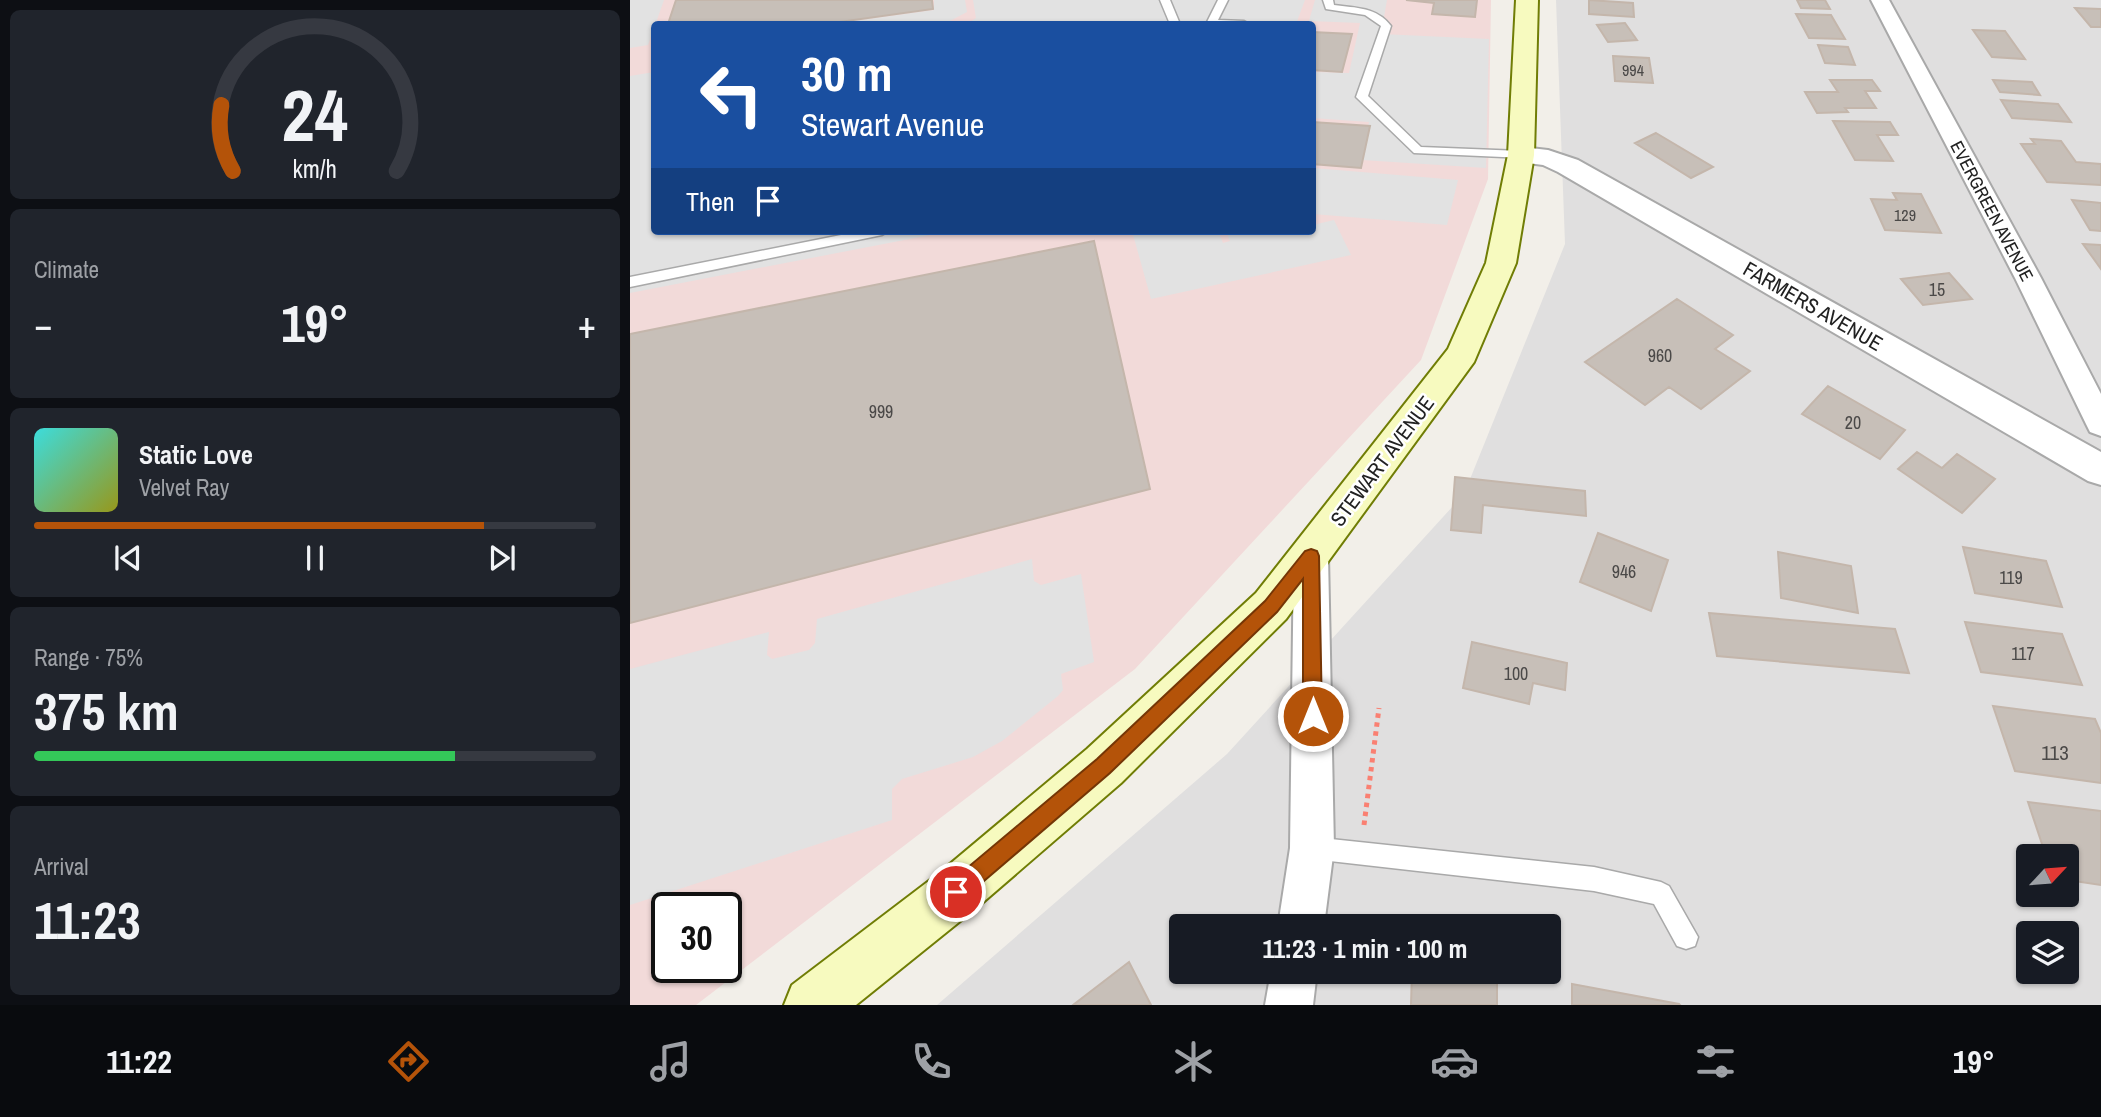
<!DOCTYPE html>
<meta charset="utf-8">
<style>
body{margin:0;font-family:"Archivo Narrow",sans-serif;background:#20242c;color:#f1f3f6;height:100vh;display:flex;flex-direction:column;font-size:26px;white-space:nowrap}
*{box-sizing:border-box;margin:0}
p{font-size:23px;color:#9ea1a6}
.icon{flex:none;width:38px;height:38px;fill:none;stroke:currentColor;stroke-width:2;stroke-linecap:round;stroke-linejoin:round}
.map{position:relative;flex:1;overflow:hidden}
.sheet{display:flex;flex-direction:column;gap:10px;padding:10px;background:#0d0f14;width:630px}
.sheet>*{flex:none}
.hud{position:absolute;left:21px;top:21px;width:665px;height:214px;border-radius:7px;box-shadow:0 2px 5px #0004;background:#1a4fa0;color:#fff;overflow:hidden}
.needle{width:46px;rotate:64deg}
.buttons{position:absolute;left:1386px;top:844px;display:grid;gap:14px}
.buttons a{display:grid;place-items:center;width:63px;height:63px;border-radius:7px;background:#171b24;box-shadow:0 2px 5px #0004;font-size:35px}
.speed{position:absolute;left:21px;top:892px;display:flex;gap:14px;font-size:35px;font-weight:700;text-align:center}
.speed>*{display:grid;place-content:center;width:91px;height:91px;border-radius:50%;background:#171b24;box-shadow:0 2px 5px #0004;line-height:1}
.speed .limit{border:4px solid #111;border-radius:10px;background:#fff;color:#111}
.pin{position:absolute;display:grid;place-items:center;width:60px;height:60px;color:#fff;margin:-30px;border:4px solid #fff;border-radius:50%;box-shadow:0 2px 7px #0007}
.me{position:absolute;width:77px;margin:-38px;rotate:0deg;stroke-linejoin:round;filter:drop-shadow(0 0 5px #0008)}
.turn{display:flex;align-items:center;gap:24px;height:147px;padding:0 35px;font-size:32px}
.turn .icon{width:91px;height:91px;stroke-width:2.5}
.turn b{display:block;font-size:49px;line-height:60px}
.then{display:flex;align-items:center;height:66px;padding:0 35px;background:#0003;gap:14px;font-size:26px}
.big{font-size:52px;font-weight:800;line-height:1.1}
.sheet .tile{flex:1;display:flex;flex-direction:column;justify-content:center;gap:10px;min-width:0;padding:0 24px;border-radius:10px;background:#20242c}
.sheet .dial{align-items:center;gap:0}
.dial svg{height:182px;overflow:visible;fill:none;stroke:#363941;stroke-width:7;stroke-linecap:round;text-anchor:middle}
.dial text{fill:#f1f3f6;stroke:none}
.song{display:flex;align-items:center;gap:21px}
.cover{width:84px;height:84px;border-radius:10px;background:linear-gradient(135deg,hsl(180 70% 55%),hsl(60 70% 35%))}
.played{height:7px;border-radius:4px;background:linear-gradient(90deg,#b45309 80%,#363941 80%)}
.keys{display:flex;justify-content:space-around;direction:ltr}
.heat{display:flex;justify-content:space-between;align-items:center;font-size:38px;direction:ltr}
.charge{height:10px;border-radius:5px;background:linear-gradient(90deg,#34c759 75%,#363941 0)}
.trip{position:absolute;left:539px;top:914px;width:392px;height:70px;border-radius:7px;background:#171b24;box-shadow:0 2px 5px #0004;font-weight:800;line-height:70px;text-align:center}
.tabs{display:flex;height:112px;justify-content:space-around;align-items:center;background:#090b0e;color:#9ea1a6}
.tabs .icon{width:49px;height:49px}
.tabs .on{color:#b45309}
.tabs b{font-size:32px;color:#f1f3f6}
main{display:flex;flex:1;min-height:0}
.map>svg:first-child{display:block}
</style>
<main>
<section class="sheet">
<div class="tile dial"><svg viewBox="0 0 100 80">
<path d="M14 69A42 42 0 1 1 86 69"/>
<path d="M14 69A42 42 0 0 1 9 40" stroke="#b45309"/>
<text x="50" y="56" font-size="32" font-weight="700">24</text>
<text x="50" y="72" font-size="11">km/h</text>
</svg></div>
<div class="tile"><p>Climate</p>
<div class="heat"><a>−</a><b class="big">19°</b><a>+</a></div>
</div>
<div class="tile">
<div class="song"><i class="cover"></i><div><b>Static Love</b><p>Velvet Ray</p></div></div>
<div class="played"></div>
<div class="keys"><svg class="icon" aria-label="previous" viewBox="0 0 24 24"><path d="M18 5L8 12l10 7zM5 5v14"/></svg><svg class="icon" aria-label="pause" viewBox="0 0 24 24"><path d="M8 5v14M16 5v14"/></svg><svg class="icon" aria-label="next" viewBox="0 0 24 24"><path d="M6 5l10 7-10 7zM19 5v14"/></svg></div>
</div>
<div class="tile"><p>Range · 75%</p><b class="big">375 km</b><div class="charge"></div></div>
<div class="tile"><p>Arrival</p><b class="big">11:23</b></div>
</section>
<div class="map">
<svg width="1471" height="1005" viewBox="0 0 1471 1005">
<rect width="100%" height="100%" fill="#f2efe9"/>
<path fill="#e0dfdf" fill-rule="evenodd" d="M926 0H1471V1005H307L597 754 834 494 935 244ZM1398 856H1437V894H1398ZM551 926H919V971H551ZM1398 933H1437V971H1398Z"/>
<path fill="#f2dad9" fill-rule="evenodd" d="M0 0H861L858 179 791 360 505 669 66 1005H0ZM24 24H682V231H24ZM37 908H96V968H37Z"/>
<path fill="#e2e2e2" d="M0 0H34L18 45 0 48Z
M304 0H335L337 12 318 22 319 24H202L304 10Z
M343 0H675L666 24H337L346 18Z
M685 0H757L751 34 859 39 856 168 732 160 739 122 682 118 683 72 719 73 730 23 679 21Z
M24 72V231H321L0 293V76Z
M683 168 828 180 817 225 683 214Z
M704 220 721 255 521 299 502 231H588L593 243 600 241 596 231H682L683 225Z
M402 559 404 581 411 585 451 574 464 662 431 674 433 690 428 696 372 741 343 757 272 779 262 789V820L0 905V669L139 632 137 655 142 659 179 650 185 643 187 619Z"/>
<path fill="#c7bfb8" stroke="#c4b6ab" stroke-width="2" d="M46 0H302L303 9 195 24H38Z
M776 0H847L845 17 802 14 804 3Z
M959 0 1003 3 1004 17 959 14Z
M1167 0H1195L1200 9 1171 8Z
M1445 8 1471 9V27H1461Z
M1166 14 1201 15 1215 39 1179 38Z
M995 23 1007 40 978 42 967 25Z
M1343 30 1375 31 1395 59 1362 57Z
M682 32 722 34 712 72 682 70Z
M1188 45 1218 47 1225 65 1195 63Z
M983 56 1019 58 1023 83 985 81Z
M1200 80H1242L1250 91H1235L1246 108H1215L1218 112 1187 113 1175 92H1208Z
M1363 80 1402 82 1410 95 1370 92Z
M1371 100 1428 104 1441 122 1382 118Z
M1203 121 1260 122 1268 135H1247L1263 161 1225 160Z
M682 122 740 126 731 168 682 164Z
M1026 133 1083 167 1061 178 1005 143Z
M1401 139 1431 141 1446 162 1471 164V185L1417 182 1391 144H1405Z
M1263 193 1291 194 1311 233 1255 230 1241 199 1267 200Z
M1442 200 1471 203V231L1460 230Z
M464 241 520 489 0 623V334Z
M1453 244 1471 245V269Z
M1319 273 1342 299 1293 305 1271 279Z
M1047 299 1103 335 1085 349 1120 371 1071 409 1039 387 1015 405 955 362Z
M1198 386 1275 430 1250 459 1172 414Z
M1287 452 1312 468 1327 454 1365 479 1332 513 1268 469Z
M825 477 955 491 956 516 853 505 851 533 821 530Z
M968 533 1038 560 1021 611 950 582Z
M1333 547 1416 561 1432 607 1345 593Z
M1148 552 1221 566 1228 613 1151 598Z
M1079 613 1265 629 1279 673 1087 656Z
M1335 622 1432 634 1452 685 1351 672Z
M842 642 937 663 935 690 903 683 899 704 833 688Z
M1363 706 1465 719 1471 733V783L1385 771Z
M1398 802 1471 811V885L1437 880V856H1416Z
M499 962 521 1005H443Z
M782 971H867V1005H781Z
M942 984 1049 1004 1050 1005H942Z"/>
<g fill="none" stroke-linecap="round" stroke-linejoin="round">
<defs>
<path id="service" d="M530 0H540L550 24H540Z
M588 0H598L588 20 614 21 619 24H576Z
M693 0H703L704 5C726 8 747 7 761 26L738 96 791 147 891 151 897 155 895 158 784 153 726 97 751 26 735 15 696 9Z
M231 231H259L252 235 0 287V277Z
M682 837 964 867 1031 882 1039 886 1068 937 1065 946 1056 949 1047 946 1024 904 964 891 682 859 674 856 671 848 674 840Z"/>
<path id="minor" d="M1241 0H1259L1411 278 1471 394V436L1460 432 1456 424 1385 278Z
M681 541 693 545 698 556 704 848 694 926H648L660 848 664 556 669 545Z
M641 971H687L683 1005H635Z"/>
<path id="tertiary" d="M891 147 918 150 948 160 1471 452V485L1458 481 928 172 913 165 882 161 878 155 882 149Z"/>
<path id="secondary" d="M886 0H908L904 155 886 263 844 362 656 619 491 783 344 910 226 1005H154L162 985 308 874 457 749 626 593 818 349 856 263 878 155Z"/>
</defs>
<use href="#service" stroke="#a9a9a9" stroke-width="3"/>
<use href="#minor" stroke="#a9a9a9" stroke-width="4"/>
<use href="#tertiary" stroke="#a9a9a9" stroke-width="4"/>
<use href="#secondary" stroke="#707d05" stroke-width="4"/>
<path stroke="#fa8072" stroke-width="5" stroke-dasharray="4.5 4.5" stroke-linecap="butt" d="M734 825 749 708"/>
<use href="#service" fill="#fff" fill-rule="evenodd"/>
<use href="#minor" fill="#fff" fill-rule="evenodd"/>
<use href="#tertiary" fill="#fff" fill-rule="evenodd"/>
<use href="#secondary" fill="#f7fabf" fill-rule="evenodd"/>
</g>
<path fill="#b45309" stroke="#753606" stroke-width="2" d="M681 549 687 551 689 556 692 716 689 722 683 725 676 722 673 716V579L647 612 480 773 333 899 326 902 318 899 315 892 318 884 467 759 635 601 675 551Z"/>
<g text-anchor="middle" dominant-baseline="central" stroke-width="5" stroke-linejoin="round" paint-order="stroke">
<g font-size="16" fill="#4b4948">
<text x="1003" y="70">994</text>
<text x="1275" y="215">129</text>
</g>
<g font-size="18" fill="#222" stroke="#fff">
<text transform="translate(1362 211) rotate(62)">EVERGREEN AVENUE</text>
</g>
<g font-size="18" fill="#4b4948">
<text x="1307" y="289">15</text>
<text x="1030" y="355">960</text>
<text x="251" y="411">999</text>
<text x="1223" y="422">20</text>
<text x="994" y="571">946</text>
<text x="1381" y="577">119</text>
<text x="1393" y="653">117</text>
<text x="886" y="673">100</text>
</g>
<g font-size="21" fill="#222" stroke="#fff">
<text transform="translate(1183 306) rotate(30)">FARMERS AVENUE</text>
<text transform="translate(752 461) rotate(-53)">STEWART AVENUE</text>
</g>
<g font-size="21" fill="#4b4948">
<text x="1425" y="752">113</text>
</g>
</g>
</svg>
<div class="buttons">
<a><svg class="needle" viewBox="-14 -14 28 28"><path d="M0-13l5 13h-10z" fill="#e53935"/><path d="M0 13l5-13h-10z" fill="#9ea1a6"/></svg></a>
<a><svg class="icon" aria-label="layers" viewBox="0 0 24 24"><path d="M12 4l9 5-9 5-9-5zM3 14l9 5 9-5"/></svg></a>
</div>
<div class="speed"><div class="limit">30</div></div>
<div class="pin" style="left:326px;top:892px;background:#d93025"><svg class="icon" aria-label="arrive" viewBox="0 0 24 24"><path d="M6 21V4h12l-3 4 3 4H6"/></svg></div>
<svg class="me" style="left:683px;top:716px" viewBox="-20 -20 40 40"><circle r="17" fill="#b45309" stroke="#fff" stroke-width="3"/><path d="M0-11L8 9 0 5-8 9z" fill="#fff"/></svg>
<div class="trip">11:23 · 1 min · 100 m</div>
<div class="hud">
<div class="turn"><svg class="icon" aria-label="left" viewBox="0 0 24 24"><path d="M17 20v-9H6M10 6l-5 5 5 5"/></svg><div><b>30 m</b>Stewart Avenue</div></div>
<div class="then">Then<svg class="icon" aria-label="arrive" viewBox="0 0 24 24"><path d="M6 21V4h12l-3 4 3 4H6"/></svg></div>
</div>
</div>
</main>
<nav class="tabs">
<b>11:22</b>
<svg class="icon on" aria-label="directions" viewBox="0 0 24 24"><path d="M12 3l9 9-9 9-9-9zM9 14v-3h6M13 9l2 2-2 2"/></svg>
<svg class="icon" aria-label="music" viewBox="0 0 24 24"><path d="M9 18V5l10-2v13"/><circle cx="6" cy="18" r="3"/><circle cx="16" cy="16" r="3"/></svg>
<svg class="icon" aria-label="phone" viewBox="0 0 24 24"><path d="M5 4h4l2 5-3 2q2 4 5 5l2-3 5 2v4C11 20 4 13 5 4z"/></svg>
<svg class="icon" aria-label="climate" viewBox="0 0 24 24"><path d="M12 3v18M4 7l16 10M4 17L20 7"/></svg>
<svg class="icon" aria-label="car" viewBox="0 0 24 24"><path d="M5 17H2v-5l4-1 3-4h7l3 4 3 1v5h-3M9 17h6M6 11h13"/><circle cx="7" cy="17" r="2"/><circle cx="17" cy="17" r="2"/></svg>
<svg class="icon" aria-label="filters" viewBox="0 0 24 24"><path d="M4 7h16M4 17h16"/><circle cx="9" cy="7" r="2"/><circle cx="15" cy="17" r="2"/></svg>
<b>19°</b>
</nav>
